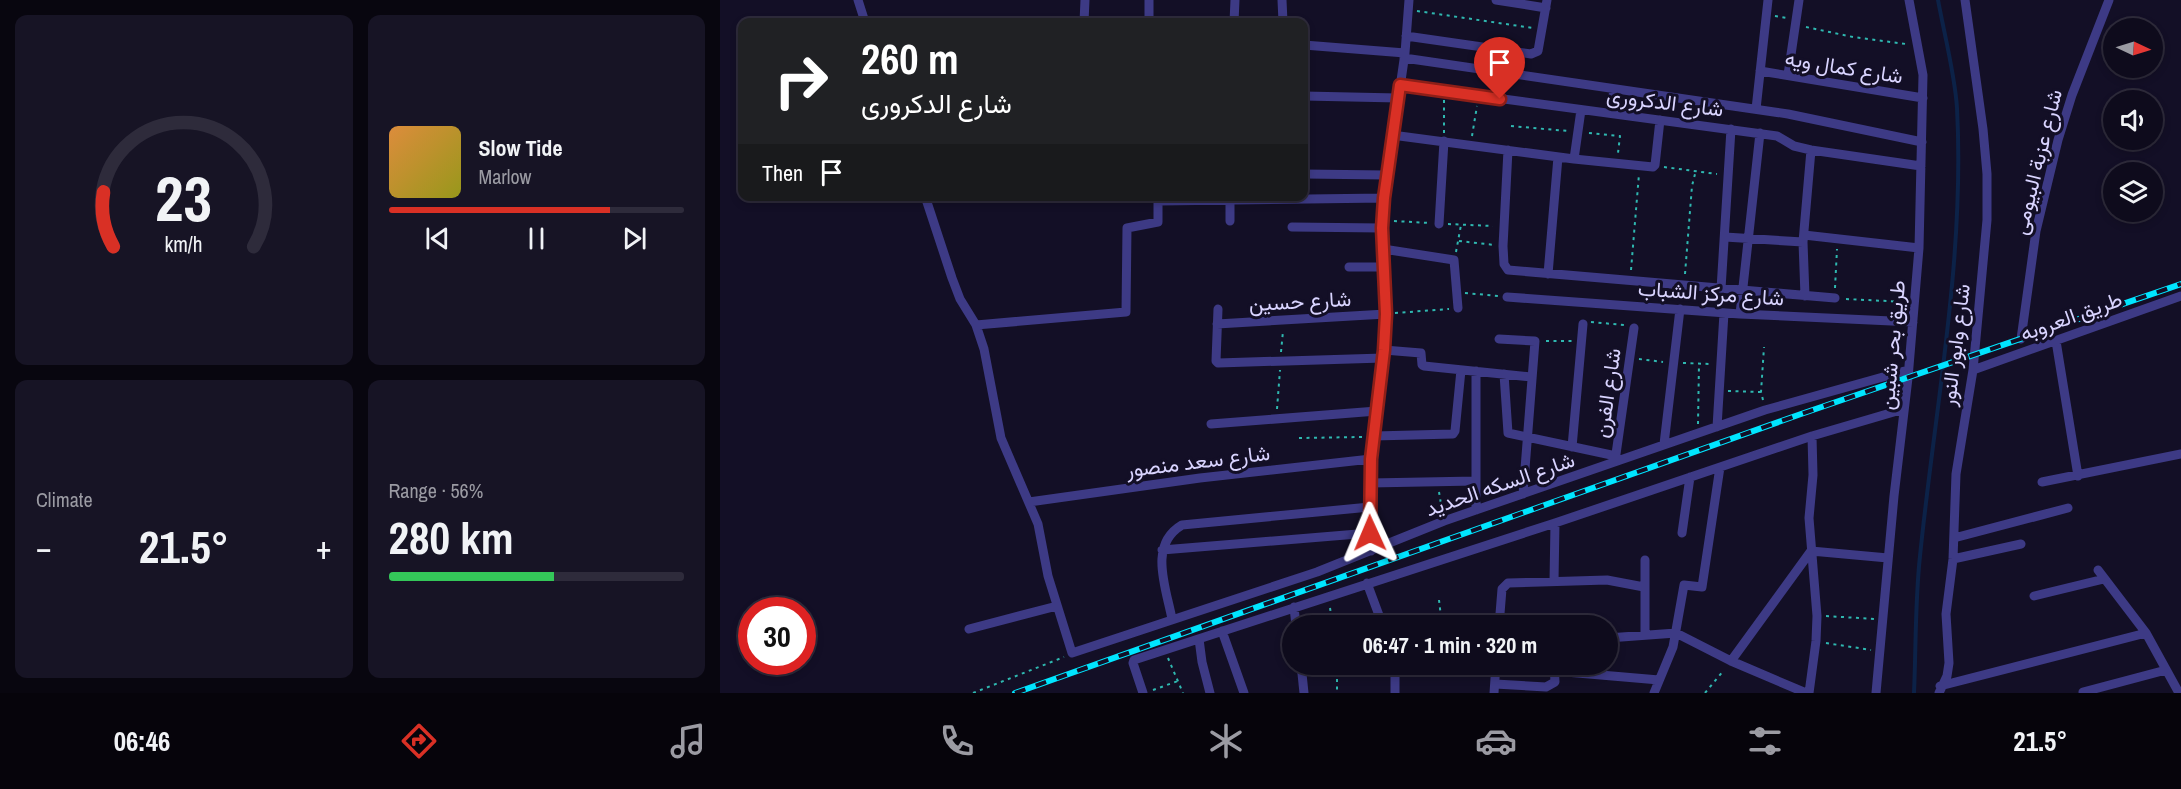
<!DOCTYPE html>
<meta charset="utf-8">
<style>
body{margin:0;font-family:"Archivo Narrow",Vazirmatn,sans-serif;background:#171425;color:#f1f3f6;height:100vh;display:flex;flex-direction:column;font-size:22px;white-space:nowrap}
*{box-sizing:border-box;margin:0}
p{font-size:20px;color:#9b9ba3}
.icon{flex:none;width:33px;height:33px;fill:none;stroke:currentColor;stroke-width:2;stroke-linecap:round;stroke-linejoin:round}
.map{position:relative;flex:1;overflow:hidden}
.details{display:flex;flex-direction:column;gap:15px;padding:15px;background:#08060f;width:720px}
.details>*{flex:none}
.banner{position:absolute;left:18px;top:18px;width:570px;height:183px;border-radius:12px;box-shadow:0 3px 9px #0003,0 0 0 2px #2e2b3b;background:#202124;color:#fff;overflow:hidden}
.needle{width:39px;rotate:94deg}
.tools{position:absolute;left:1383px;top:18px;display:grid;gap:12px}
.tools a{display:grid;place-items:center;width:60px;height:60px;border-radius:50%;background:#0e0b1c;box-shadow:0 3px 9px #0003,0 0 0 2px #2e2b3b;font-size:30px}
.speed{position:absolute;left:18px;top:597px;display:flex;gap:12px;font-size:30px;font-weight:700;text-align:center}
.speed>*{display:grid;place-content:center;width:78px;height:78px;border-radius:50%;background:#0e0b1c;box-shadow:0 3px 9px #0003,0 0 0 2px #2e2b3b;line-height:1}
.speed .limit{border:9px solid #d22;background:#fff;color:#111}
.pin{position:absolute;display:grid;place-items:center;width:51px;height:51px;color:#fff;margin:-62px -26px;border-radius:50% 50% 50% 0;rotate:-45deg;box-shadow:0 0 6px #0007}
.pin .icon{rotate:45deg}
.me{position:absolute;width:66px;margin:-33px;rotate:359deg;stroke-linejoin:round;filter:drop-shadow(0 0 4px #0008)}
.turn{display:flex;align-items:center;gap:21px;height:126px;padding:0 24px;font-size:27px}
.turn .icon{width:78px;height:78px;stroke-width:2.5}
.turn b{display:block;font-size:42px;line-height:51px}
.then{display:flex;align-items:center;height:57px;padding:0 24px;background:#0003;gap:12px;font-size:22px}
.big{font-size:45px;font-weight:700;line-height:1.1}
.details .card{flex:1;display:flex;flex-direction:column;justify-content:center;gap:9px;min-width:0;padding:0 21px;border-radius:12px;background:#171425}
.details .dial{align-items:center;gap:0}
.dial svg{height:156px;overflow:visible;fill:none;stroke:#2e2b3b;stroke-width:7;stroke-linecap:round;text-anchor:middle}
.dial text{fill:#f1f3f6;stroke:none}
.song{display:flex;align-items:center;gap:18px}
.cover{width:72px;height:72px;border-radius:9px;background:linear-gradient(135deg,hsl(30 70% 55%),hsl(60 70% 35%))}
.played{height:6px;border-radius:3px;background:linear-gradient(90deg,#d93025 75%,#2e2b3b 75%)}
.keys{display:flex;justify-content:space-around;direction:ltr}
.heat{display:flex;justify-content:space-between;align-items:center;font-size:33px;direction:ltr}
.charge{height:9px;border-radius:4px;background:linear-gradient(90deg,#34c759 56%,#2e2b3b 0)}
.details .tiles{flex:1;display:grid;gap:15px;grid-template-columns:repeat(2,1fr)}
.trip{position:absolute;left:562px;top:615px;width:336px;height:60px;border-radius:30px;background:#0e0b1c;box-shadow:0 3px 9px #0003,0 0 0 2px #2e2b3b;font-weight:700;line-height:60px;text-align:center}
.tab-bar{display:flex;height:96px;justify-content:space-around;align-items:center;background:#06040b;color:#9b9ba3}
.tab-bar .icon{width:42px;height:42px}
.tab-bar .current{color:#d93025}
.tab-bar b{font-size:27px;color:#f1f3f6}
main{display:flex;flex:1;min-height:0}
.map>svg:first-child{display:block}
</style>
<main>
<section class="details">
<div class="tiles">
<div class="card dial"><svg viewBox="0 0 100 80">
<path d="M14 69A42 42 0 1 1 86 69"/>
<path d="M14 69A42 42 0 0 1 9 41" stroke="#d93025"/>
<text x="50" y="56" font-size="32" font-weight="700">23</text>
<text x="50" y="72" font-size="11">km/h</text>
</svg></div>
<div class="card">
<div class="song"><i class="cover"></i><div><b>Slow Tide</b><p>Marlow</p></div></div>
<div class="played"></div>
<div class="keys"><svg class="icon" aria-label="previous" viewBox="0 0 24 24"><path d="M18 5L8 12l10 7zM5 5v14"/></svg><svg class="icon" aria-label="pause" viewBox="0 0 24 24"><path d="M8 5v14M16 5v14"/></svg><svg class="icon" aria-label="next" viewBox="0 0 24 24"><path d="M6 5l10 7-10 7zM19 5v14"/></svg></div>
</div>
<div class="card"><p>Climate</p>
<div class="heat"><a>−</a><b class="big">21.5°</b><a>+</a></div>
</div>
<div class="card"><p>Range · 56%</p><b class="big">280 km</b><div class="charge"></div></div>
</div>
</section>
<div class="map">
<svg width="1461" height="693" viewBox="0 0 1461 693">
<rect width="100%" height="100%" fill="#130f26"/>
<g fill="none" stroke-linecap="round" stroke-linejoin="round">
<path stroke="#0c2248" stroke-width="4" d="M1194 693C1196 648 1195 602 1200 556 1215 407 1245 259 1237 108 1235 75 1224 33 1218 0"/>
<path stroke="#2fb8b0" stroke-width="2" stroke-dasharray="3 4.5" stroke-linecap="butt" d="M697 11 813 28
M1055 16 1067 18
M1086 27 1133 37 1186 44
M791 126 848 131
M724 133V99
M869 133 900 136 898 153
M752 136 757 106
M944 167 997 174
M674 221 710 223
M728 224 773 226
M739 241 775 245
M736 252 741 225
M911 270 919 174
M965 274 972 186 976 170
M1115 288 1117 249
M745 293 779 296
M1126 299 1186 302
M675 313 729 309
M871 322 904 325
M826 341H853
M561 352 563 331
M919 359 943 362
M963 363 991 364
M1008 391 1041 392
M1043 400 1041 392 1044 347
M557 409 560 370
M978 424 979 363
M579 438 642 437
M719 492 722 510
M719 600 722 626
M610 608 613 626
M1106 616 1154 619
M1106 643 1151 650
M448 658 463 693
M617 664V693
M433 690 458 681
M253 693 344 657
M985 693 1004 670"/>
<path stroke="#3d3a85" stroke-width="9" d="M138 0 145 22
M562 0 563 22
M776 0 826 8
M364 22 365 0
M429 22V0
M514 22 515 0
M686 36 811 54 818 51 827 0
M584 45 685 53
M684 58 1068 114 1202 142
M1040 71 1203 98
M1068 75 1079 0
M680 85 1057 136 1074 146 1091 150 1201 166
M584 96 678 98
M1036 109 1048 0
M890 113 894 90
M672 135 854 159 933 167 935 165 940 120
M788 150 783 246 784 264 788 270 1115 298
M854 159 861 110
M584 174 666 175
M205 196 232 278 240 299 256 325 264 349 281 438 318 524 328 576 352 653 597 572 724 521 1045 410 1188 370
M438 201 664 198
M510 221V196
M719 224 724 141
M572 227 662 228
M1084 235 1199 248
M1005 237 1083 242
M663 249 734 260 738 308
M629 267H664
M828 274 838 157
M1001 289 1011 129
M1085 296 1083 242 1091 150
M787 297 1020 314 1193 322
M498 309 496 361 498 363 663 358
M1020 314 1040 133
M497 324 666 314
M256 325 406 312 407 228 438 222V196
M779 339 815 341 803 494
M1301 339 1316 231 1338 140 1352 95 1389 0
M1336 341 1358 476
M664 350 701 353 702 365 704 366 811 377
M1253 370 1461 296
M756 371V510
M784 374 788 433 896 456
M491 424 657 411
M997 427 1004 313
M654 436 733 434 735 431 741 370
M944 444 960 309
M852 447 863 324
M895 461 914 328
M1322 482 1461 454
M650 483 756 481
M309 502 480 478 651 459
M962 533 970 477
M1234 538 1348 508
M442 550 650 533
M651 551V459L664 350 666 314 662 228 664 198 685 53 689 0
M1091 551 1168 558
M1233 559 1301 544
M1378 570 1426 633 1459 693
M834 581 835 523
M647 583 663 626
M1314 596 1384 579
M574 607 576 626
M452 619C446 587 428 545 462 525L650 507
M779 626 782 589 788 583 887 580 924 587
M249 629 337 606
M502 631 524 693
M925 634V560
M888 638 956 633 1011 661 1086 693
M479 639 482 662 490 693
M1011 661 1091 551
M581 664 584 693
M675 664V693
M834 671 939 680
M775 684 826 687 835 682 834 664
M1220 686 1426 633
M1363 692 1446 670
M423 693 413 663 414 660 835 523 1092 436 1184 409
M774 693 776 664
M934 693 953 647 964 585 982 587 1000 467
M1089 693 1096 641 1097 616 1089 518 1093 475 1092 436
M1156 693 1174 496 1188 378 1199 248 1203 75 1189 0
M1219 693 1227 676 1229 663 1226 614 1233 559 1236 474 1253 370 1267 220V174L1263 129 1245 0"/>
<defs>
<path id="rail" d="M295 693 1081 414 1461 284"/>
</defs>
<use href="#rail" stroke="#00e5ff" stroke-width="6"/>
<use href="#rail" stroke="#130f26" stroke-width="4" stroke-dasharray="11" stroke-linecap="butt"/>
</g>
<g fill="none" stroke-linecap="round" stroke-linejoin="round">
<defs>
<path id="route" d="M650 533 651 459 664 350 666 314 662 228 664 198 680 85 780 99"/>
</defs>
<use href="#route" stroke="#8d1f18" stroke-width="15"/>
<use href="#route" stroke="#d93025" stroke-width="10"/>
</g>
<g text-anchor="middle" dominant-baseline="central" stroke-width="6" stroke-linejoin="round" paint-order="stroke">
<g font-size="21" fill="#d9d4ff" stroke="#130f26">
<text transform="translate(1124 67) rotate(9)">شارع كمال ويه</text>
<text transform="translate(945 102) rotate(7)">شارع الدكرورى</text>
<text transform="translate(1317 162) rotate(-76)">شارع عزبة البيومى</text>
<text transform="translate(991 293) rotate(4)">شارع مركز الشباب</text>
<text transform="translate(580 301) rotate(-3)">شارع حسين</text>
<text transform="translate(1351 316) rotate(-20)">طريق العروبه</text>
<text transform="translate(1172 345) rotate(-85)">طريق بحر شبين</text>
<text transform="translate(1235 345) rotate(-83)">شارع وابور النور</text>
<text transform="translate(887 393) rotate(-82)">شارع الفرن</text>
<text transform="translate(478 461) rotate(-7)">شارع سعد منصور</text>
<text transform="translate(780 484) rotate(-19)">شارع السكه الحديد</text>
</g>
</g>
</svg>
<div class="tools">
<a><svg class="needle" viewBox="-14 -14 28 28"><path d="M0-13l5 13h-10z" fill="#e53935"/><path d="M0 13l5-13h-10z" fill="#9b9ba3"/></svg></a>
<a><svg class="icon" aria-label="sound" viewBox="0 0 24 24"><path d="M4 9h4l5-4v14l-5-4H4zM17 9q2 3 0 6"/></svg></a>
<a><svg class="icon" aria-label="layers" viewBox="0 0 24 24"><path d="M12 4l9 5-9 5-9-5zM3 14l9 5 9-5"/></svg></a>
</div>
<div class="speed"><div class="limit">30</div></div>
<div class="pin" style="left:780px;top:99px;background:#d93025"><svg class="icon" aria-label="arrive" viewBox="0 0 24 24"><path d="M6 21V4h12l-3 4 3 4H6"/></svg></div>
<svg class="me" style="left:650px;top:533px" viewBox="-20 -20 40 40"><path d="M0-17L14 15 0 8-14 15z" fill="#d93025" stroke="#fff" stroke-width="4"/></svg>
<div class="trip">06:47 · 1 min · 320 m</div>
<div class="banner">
<div class="turn"><svg class="icon" aria-label="right" viewBox="0 0 24 24"><path d="M7 20v-9h11M14 6l5 5-5 5"/></svg><div><b>260 m</b>شارع الدكرورى</div></div>
<div class="then">Then<svg class="icon" aria-label="arrive" viewBox="0 0 24 24"><path d="M6 21V4h12l-3 4 3 4H6"/></svg></div>
</div>
</div>
</main>
<nav class="tab-bar">
<b>06:46</b>
<svg class="icon current" aria-label="directions" viewBox="0 0 24 24"><path d="M12 3l9 9-9 9-9-9zM9 14v-3h6M13 9l2 2-2 2"/></svg>
<svg class="icon" aria-label="music" viewBox="0 0 24 24"><path d="M9 18V5l10-2v13"/><circle cx="6" cy="18" r="3"/><circle cx="16" cy="16" r="3"/></svg>
<svg class="icon" aria-label="phone" viewBox="0 0 24 24"><path d="M5 4h4l2 5-3 2q2 4 5 5l2-3 5 2v4C11 20 4 13 5 4z"/></svg>
<svg class="icon" aria-label="climate" viewBox="0 0 24 24"><path d="M12 3v18M4 7l16 10M4 17L20 7"/></svg>
<svg class="icon" aria-label="car" viewBox="0 0 24 24"><path d="M5 17H2v-5l4-1 3-4h7l3 4 3 1v5h-3M9 17h6M6 11h13"/><circle cx="7" cy="17" r="2"/><circle cx="17" cy="17" r="2"/></svg>
<svg class="icon" aria-label="filters" viewBox="0 0 24 24"><path d="M4 7h16M4 17h16"/><circle cx="9" cy="7" r="2"/><circle cx="15" cy="17" r="2"/></svg>
<b>21.5°</b>
</nav>
